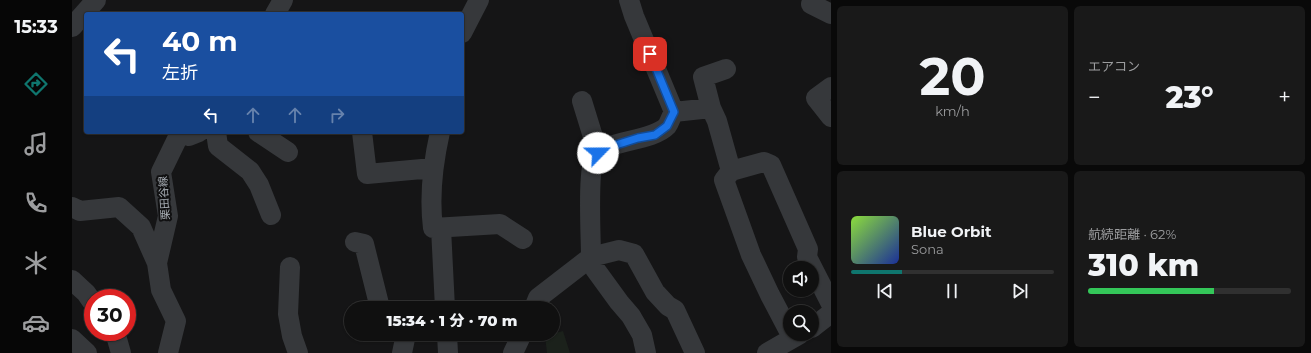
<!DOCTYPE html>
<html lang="ja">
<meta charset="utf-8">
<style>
body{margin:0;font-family:Montserrat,"Noto Sans JP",sans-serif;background:#191919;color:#f1f3f6;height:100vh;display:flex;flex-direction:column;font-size:15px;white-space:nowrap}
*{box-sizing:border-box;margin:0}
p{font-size:13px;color:#9c9d9f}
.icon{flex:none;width:22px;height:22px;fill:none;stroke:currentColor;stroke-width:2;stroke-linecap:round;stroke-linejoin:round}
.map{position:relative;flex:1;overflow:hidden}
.side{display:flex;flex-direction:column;gap:6px;padding:6px;background:#090909;width:480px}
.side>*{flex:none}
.top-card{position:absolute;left:12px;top:12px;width:380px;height:122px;border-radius:4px;box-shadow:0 1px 3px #0004,0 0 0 1px #303030;background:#1a4fa0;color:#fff;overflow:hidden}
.controls{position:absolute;left:711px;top:261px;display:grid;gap:8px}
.controls a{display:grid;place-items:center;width:36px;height:36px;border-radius:50%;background:#101010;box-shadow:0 1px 3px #0004,0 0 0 1px #303030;font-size:20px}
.speed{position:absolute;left:12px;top:289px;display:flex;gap:8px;font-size:20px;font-weight:700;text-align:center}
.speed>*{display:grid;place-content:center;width:52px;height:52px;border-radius:50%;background:#101010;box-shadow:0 1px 3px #0004,0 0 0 1px #303030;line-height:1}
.speed .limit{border:6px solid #d22;background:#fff;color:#111}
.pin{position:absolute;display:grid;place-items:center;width:34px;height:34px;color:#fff;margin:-17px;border-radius:8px;box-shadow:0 2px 6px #0006}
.me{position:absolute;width:44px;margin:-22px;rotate:67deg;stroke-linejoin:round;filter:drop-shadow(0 0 3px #0008)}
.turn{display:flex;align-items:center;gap:14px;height:84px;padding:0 12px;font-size:18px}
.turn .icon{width:52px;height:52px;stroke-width:2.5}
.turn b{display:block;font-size:28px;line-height:34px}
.lanes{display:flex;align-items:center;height:38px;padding:0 12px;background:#0003;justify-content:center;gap:20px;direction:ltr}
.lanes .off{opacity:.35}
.big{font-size:30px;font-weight:800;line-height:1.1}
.side .widget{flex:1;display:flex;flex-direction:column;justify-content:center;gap:6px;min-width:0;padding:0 14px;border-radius:6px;background:#191919}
.side .dial{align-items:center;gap:0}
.dial b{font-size:52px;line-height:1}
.song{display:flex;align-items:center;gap:12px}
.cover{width:48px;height:48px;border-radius:6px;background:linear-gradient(135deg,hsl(90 70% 55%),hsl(230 70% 35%))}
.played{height:4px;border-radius:2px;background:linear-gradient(90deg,#0f766e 25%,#303030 25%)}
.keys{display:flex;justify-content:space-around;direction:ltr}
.heat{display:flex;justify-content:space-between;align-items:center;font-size:22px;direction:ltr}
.charge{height:6px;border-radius:3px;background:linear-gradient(90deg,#34c759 62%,#303030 0)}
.side .tiles{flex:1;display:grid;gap:6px;grid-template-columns:repeat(2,1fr)}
.trip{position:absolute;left:272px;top:301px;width:216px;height:40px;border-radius:20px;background:#101010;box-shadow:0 1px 3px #0004,0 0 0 1px #303030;font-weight:800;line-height:40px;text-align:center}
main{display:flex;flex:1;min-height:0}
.tab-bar{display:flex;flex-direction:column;width:72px;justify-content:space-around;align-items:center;background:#060606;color:#9c9d9f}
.tab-bar .icon{width:28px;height:28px}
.tab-bar .active{color:#0f766e}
.tab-bar b{font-size:18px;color:#f1f3f6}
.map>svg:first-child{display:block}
</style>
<main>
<nav class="tab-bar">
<b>15:33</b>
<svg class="icon active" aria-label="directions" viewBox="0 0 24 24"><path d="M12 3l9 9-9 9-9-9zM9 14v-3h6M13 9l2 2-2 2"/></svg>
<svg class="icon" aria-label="music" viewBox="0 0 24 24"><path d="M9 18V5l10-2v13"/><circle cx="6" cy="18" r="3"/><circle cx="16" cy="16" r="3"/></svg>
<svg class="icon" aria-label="phone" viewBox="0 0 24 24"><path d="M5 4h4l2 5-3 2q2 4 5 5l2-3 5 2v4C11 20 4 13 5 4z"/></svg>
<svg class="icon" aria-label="climate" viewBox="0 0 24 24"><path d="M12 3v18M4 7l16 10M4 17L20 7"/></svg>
<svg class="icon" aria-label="car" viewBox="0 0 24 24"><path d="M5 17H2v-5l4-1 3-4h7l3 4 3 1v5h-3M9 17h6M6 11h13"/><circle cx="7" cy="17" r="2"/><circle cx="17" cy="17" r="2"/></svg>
</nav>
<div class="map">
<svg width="759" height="353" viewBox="0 0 759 353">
<rect width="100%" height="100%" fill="#151516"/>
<path fill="#1b211b" d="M491 331 498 353H475L473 336Z"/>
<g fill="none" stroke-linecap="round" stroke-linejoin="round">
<path stroke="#36383b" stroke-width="20" d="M739 4 759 14
M203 14 211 0
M0 27 24 0
M390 33 407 0
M759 87 744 98 759 117
M510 101 526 153
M639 108 645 121 659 171 652 180 679 255 698 295 718 333
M602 112 639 108 631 77 654 69
M144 132 146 146 178 171 187 185 199 215
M186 132 216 152
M290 132 295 174 361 168
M368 132C361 163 357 196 361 228L428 224 451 239
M659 171 692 162 699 165 736 249 735 257 759 304
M0 207 8 211 47 207 69 227 85 263
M369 228 373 308
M283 242 292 244 308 308
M218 267 216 314 220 336 226 353
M0 280 14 293 21 303
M462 308 466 298 519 257C519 237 515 170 523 156 532 140 580 142 595 126 598 122 599 116 602 112L562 16 557 0
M740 328 759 313
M43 332 49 353
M375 334 376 353
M0 339 15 353
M96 353 104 321 89 290 85 263 96 216 89 172 108 133 117 136 127 132
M330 353 334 334
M441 353 450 334
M574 353 570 335 559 316 547 302 523 269 519 257 547 250 562 254 583 292 596 306 603 310 623 353
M695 353 728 334"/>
</g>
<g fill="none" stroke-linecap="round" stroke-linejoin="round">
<defs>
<path id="route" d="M526 153 528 150 566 138 583 135 595 126 602 112 578 54"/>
</defs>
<use href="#route" stroke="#114b97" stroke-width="10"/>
<use href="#route" stroke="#1a73e8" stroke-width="7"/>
</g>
<g text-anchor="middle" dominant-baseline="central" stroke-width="4" stroke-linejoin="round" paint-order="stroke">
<g font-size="11" fill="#a8aeb5" stroke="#101011">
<text transform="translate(92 198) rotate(-94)">栗田谷線</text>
</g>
</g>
</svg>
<div class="controls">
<a><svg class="icon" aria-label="sound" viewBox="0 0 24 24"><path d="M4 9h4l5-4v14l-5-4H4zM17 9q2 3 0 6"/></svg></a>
<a><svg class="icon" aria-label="search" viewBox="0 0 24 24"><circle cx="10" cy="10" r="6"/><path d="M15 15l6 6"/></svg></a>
</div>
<div class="speed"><div class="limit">30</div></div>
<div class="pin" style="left:578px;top:54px;background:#d93025"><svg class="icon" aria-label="arrive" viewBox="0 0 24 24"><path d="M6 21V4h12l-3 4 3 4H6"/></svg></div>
<svg class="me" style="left:526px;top:153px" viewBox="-20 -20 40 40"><circle r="19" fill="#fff"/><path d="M0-13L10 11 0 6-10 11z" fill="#1a73e8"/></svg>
<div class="trip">15:34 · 1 分 · 70 m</div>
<div class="top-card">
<div class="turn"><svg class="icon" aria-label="left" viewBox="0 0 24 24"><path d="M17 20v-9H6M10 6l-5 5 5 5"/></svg><div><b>40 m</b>左折</div></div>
<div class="lanes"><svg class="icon" aria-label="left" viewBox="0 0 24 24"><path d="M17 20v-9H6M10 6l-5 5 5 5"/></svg><svg class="icon off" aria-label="ahead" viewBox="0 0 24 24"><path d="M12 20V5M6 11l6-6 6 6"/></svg><svg class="icon off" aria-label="ahead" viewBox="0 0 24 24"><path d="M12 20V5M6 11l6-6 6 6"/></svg><svg class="icon off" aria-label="right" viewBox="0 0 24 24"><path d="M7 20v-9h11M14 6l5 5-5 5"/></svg></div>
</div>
</div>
<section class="side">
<div class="tiles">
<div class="widget dial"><b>20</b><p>km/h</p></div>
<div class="widget"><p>エアコン</p>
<div class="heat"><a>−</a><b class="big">23°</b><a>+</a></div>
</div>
<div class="widget">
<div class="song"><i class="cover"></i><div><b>Blue Orbit</b><p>Sona</p></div></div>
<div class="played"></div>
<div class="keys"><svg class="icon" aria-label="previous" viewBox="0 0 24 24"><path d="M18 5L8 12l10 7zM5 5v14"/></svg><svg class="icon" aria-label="pause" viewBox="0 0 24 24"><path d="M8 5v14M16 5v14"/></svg><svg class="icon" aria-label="next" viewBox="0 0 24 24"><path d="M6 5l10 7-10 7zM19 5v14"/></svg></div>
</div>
<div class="widget"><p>航続距離 · 62%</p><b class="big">310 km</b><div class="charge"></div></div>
</div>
</section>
</main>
